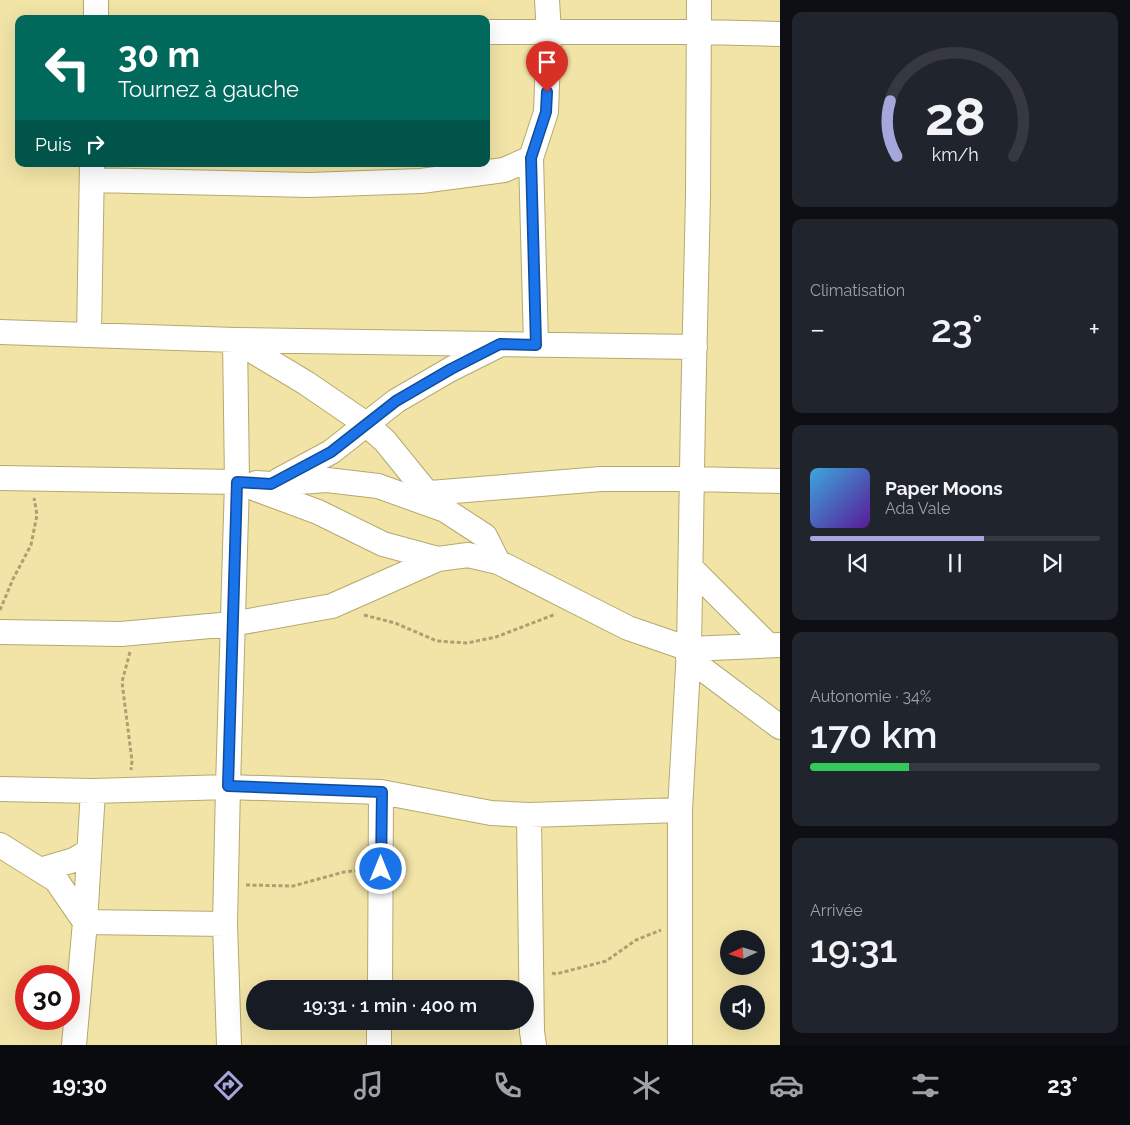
<!DOCTYPE html>
<html lang="fr">
<meta charset="utf-8">
<style>
body{margin:0;font-family:Raleway,sans-serif;background:#20242c;color:#f1f3f6;height:100vh;display:flex;flex-direction:column;font-size:19px;white-space:nowrap}
*{box-sizing:border-box;margin:0}
p{font-size:16px;color:#9ea1a6}
.icon{flex:none;width:28px;height:28px;fill:none;stroke:currentColor;stroke-width:2;stroke-linecap:round;stroke-linejoin:round}
.map{position:relative;flex:1;overflow:hidden}
.details{display:flex;flex-direction:column;gap:12px;padding:12px;background:#0d0f14;width:350px}
.details>*{flex:none}
.top-card{position:absolute;left:15px;top:15px;width:475px;height:152px;border-radius:10px;box-shadow:0 5px 20px #0002;background:#00695c;color:#fff;overflow:hidden}
.needle{width:32px;rotate:266deg}
.controls{position:absolute;left:720px;top:930px;display:grid;gap:10px}
.controls a{display:grid;place-items:center;width:45px;height:45px;border-radius:50%;background:#171b24;box-shadow:0 5px 20px #0002;font-size:25px}
.speed{position:absolute;left:15px;top:965px;display:flex;gap:10px;font-size:25px;font-weight:700;text-align:center}
.speed>*{display:grid;place-content:center;width:65px;height:65px;border-radius:50%;background:#171b24;box-shadow:0 5px 20px #0002;line-height:1}
.speed .limit{border:8px solid #d22;background:#fff;color:#111}
.pin{position:absolute;display:grid;place-items:center;width:42px;height:42px;color:#fff;margin:-51px -21px;border-radius:50% 50% 50% 0;rotate:-45deg;box-shadow:0 0 5px #0007}
.pin .icon{rotate:45deg}
.me{position:absolute;width:55px;margin:-28px;rotate:0deg;stroke-linejoin:round;filter:drop-shadow(0 0 4px #0008)}
.turn{display:flex;align-items:center;gap:18px;height:105px;padding:0 20px;font-size:22px}
.turn .icon{width:65px;height:65px;stroke-width:2.5}
.turn b{display:block;font-size:35px;line-height:42px}
.then{display:flex;align-items:center;height:48px;padding:0 20px;background:#0003;gap:10px;font-size:19px}
.big{font-size:38px;font-weight:600;line-height:1.1}
.details .card{flex:1;display:flex;flex-direction:column;justify-content:center;gap:8px;min-width:0;padding:0 18px;border-radius:10px;background:#20242c}
.details .dial{align-items:center;gap:0}
.dial svg{height:130px;overflow:visible;fill:none;stroke:#363941;stroke-width:7;stroke-linecap:round;text-anchor:middle}
.dial text{fill:#f1f3f6;stroke:none}
.song{display:flex;align-items:center;gap:15px}
.cover{width:60px;height:60px;border-radius:8px;background:linear-gradient(135deg,hsl(200 70% 55%),hsl(270 70% 35%))}
.played{height:5px;border-radius:2px;background:linear-gradient(90deg,#a5a6dc 60%,#363941 60%)}
.keys{display:flex;justify-content:space-around;direction:ltr}
.heat{display:flex;justify-content:space-between;align-items:center;font-size:28px;direction:ltr}
.charge{height:8px;border-radius:4px;background:linear-gradient(90deg,#34c759 34%,#363941 0)}
.trip{position:absolute;left:246px;top:980px;width:288px;height:50px;border-radius:25px;background:#171b24;box-shadow:0 5px 20px #0002;font-weight:600;line-height:50px;text-align:center}
.tab-bar{display:flex;height:80px;justify-content:space-around;align-items:center;background:#090b0e;color:#9ea1a6}
.tab-bar .icon{width:35px;height:35px}
.tab-bar .active{color:#a5a6dc}
.tab-bar b{font-size:22px;color:#f1f3f6}
main{display:flex;flex:1;min-height:0}
.map>svg:first-child{display:block}
</style>
<main>
<div class="map">
<svg width="780" height="1045" viewBox="0 0 780 1045">
<rect width="100%" height="100%" fill="#f2e4a7"/>
<g fill="none" stroke-linecap="round" stroke-linejoin="round">
<defs>
<path id="minor" d="M96 19V0
M486 32H699L780 34
M92 180 309 185 421 181 504 170 531 158
M0 332 235 340 695 347
M89 335 92 164
M236 341 306 383 366 424 385 441 428 494
M536 345 531 158 546 112 549 33 547 0
M0 478 237 482 318 512 383 544 438 559
M279 480 331 452 396 401 451 369 497 346
M256 483 271 484 327 480 378 486 445 510 485 536 498 562
M405 495 601 479H693L780 481
M691 568 768 645
M0 632 121 634 232 624 332 606 438 559 468 555 498 562 628 628 689 649 780 645
M688 658 780 727
M0 789 93 791 228 787 381 792 491 813 529 815 680 810
M529 815 532 1032 534 1045
M0 845 56 880 85 922 225 924
M40 870 74 860 89 851
M380 989 381 792
M74 1045 85 922 93 791
M229 1045 225 924 228 787 237 482 235 340
M379 1045V1021
M680 1045V810L689 649 693 412 698 196 699 0"/>
</defs>
<use href="#minor" stroke="#b6a96e" stroke-width="26"/>
<path stroke="#aba070" stroke-width="3" stroke-dasharray="4 2.5" stroke-linecap="butt" d="M0 610 13 579 31 545 37 515 34 498
M364 615 395 623 437 641 467 643 496 637 556 614
M130 652 122 682 132 761 131 770
M246 885 293 886 344 872 360 870
M552 973 556 974 606 961 636 940 661 930"/>
<use href="#minor" stroke="#fff" stroke-width="24"/>
</g>
<g fill="none" stroke-linecap="round" stroke-linejoin="round">
<defs>
<path id="route" d="M381 869 382 792 228 786 237 482 271 484 331 452 396 401 451 369 500 344 536 345 531 158 546 112 547 92"/>
</defs>
<use href="#route" stroke="#114b97" stroke-width="12"/>
<use href="#route" stroke="#1a73e8" stroke-width="9"/>
</g>
</svg>
<div class="controls">
<a><svg class="needle" viewBox="-14 -14 28 28"><path d="M0-13l5 13h-10z" fill="#e53935"/><path d="M0 13l5-13h-10z" fill="#9ea1a6"/></svg></a>
<a><svg class="icon" aria-label="sound" viewBox="0 0 24 24"><path d="M4 9h4l5-4v14l-5-4H4zM17 9q2 3 0 6"/></svg></a>
</div>
<div class="speed"><div class="limit">30</div></div>
<div class="pin" style="left:547px;top:92px;background:#d93025"><svg class="icon" aria-label="arrive" viewBox="0 0 24 24"><path d="M6 21V4h12l-3 4 3 4H6"/></svg></div>
<svg class="me" style="left:381px;top:869px" viewBox="-20 -20 40 40"><circle r="17" fill="#1a73e8" stroke="#fff" stroke-width="3"/><path d="M0-11L8 9 0 5-8 9z" fill="#fff"/></svg>
<div class="trip">19:31 · 1 min · 400 m</div>
<div class="top-card">
<div class="turn"><svg class="icon" aria-label="left" viewBox="0 0 24 24"><path d="M17 20v-9H6M10 6l-5 5 5 5"/></svg><div><b>30 m</b>Tournez à gauche</div></div>
<div class="then">Puis<svg class="icon" aria-label="right" viewBox="0 0 24 24"><path d="M7 20v-9h11M14 6l5 5-5 5"/></svg></div>
</div>
</div>
<section class="details">
<div class="card dial"><svg viewBox="0 0 100 80">
<path d="M14 69A42 42 0 1 1 86 69"/>
<path d="M14 69A42 42 0 0 1 10 35" stroke="#a5a6dc"/>
<text x="50" y="56" font-size="32" font-weight="700">28</text>
<text x="50" y="72" font-size="11">km/h</text>
</svg></div>
<div class="card"><p>Climatisation</p>
<div class="heat"><a>−</a><b class="big">23°</b><a>+</a></div>
</div>
<div class="card">
<div class="song"><i class="cover"></i><div><b>Paper Moons</b><p>Ada Vale</p></div></div>
<div class="played"></div>
<div class="keys"><svg class="icon" aria-label="previous" viewBox="0 0 24 24"><path d="M18 5L8 12l10 7zM5 5v14"/></svg><svg class="icon" aria-label="pause" viewBox="0 0 24 24"><path d="M8 5v14M16 5v14"/></svg><svg class="icon" aria-label="next" viewBox="0 0 24 24"><path d="M6 5l10 7-10 7zM19 5v14"/></svg></div>
</div>
<div class="card"><p>Autonomie · 34%</p><b class="big">170 km</b><div class="charge"></div></div>
<div class="card"><p>Arrivée</p><b class="big">19:31</b></div>
</section>
</main>
<nav class="tab-bar">
<b>19:30</b>
<svg class="icon active" aria-label="directions" viewBox="0 0 24 24"><path d="M12 3l9 9-9 9-9-9zM9 14v-3h6M13 9l2 2-2 2"/></svg>
<svg class="icon" aria-label="music" viewBox="0 0 24 24"><path d="M9 18V5l10-2v13"/><circle cx="6" cy="18" r="3"/><circle cx="16" cy="16" r="3"/></svg>
<svg class="icon" aria-label="phone" viewBox="0 0 24 24"><path d="M5 4h4l2 5-3 2q2 4 5 5l2-3 5 2v4C11 20 4 13 5 4z"/></svg>
<svg class="icon" aria-label="climate" viewBox="0 0 24 24"><path d="M12 3v18M4 7l16 10M4 17L20 7"/></svg>
<svg class="icon" aria-label="car" viewBox="0 0 24 24"><path d="M5 17H2v-5l4-1 3-4h7l3 4 3 1v5h-3M9 17h6M6 11h13"/><circle cx="7" cy="17" r="2"/><circle cx="17" cy="17" r="2"/></svg>
<svg class="icon" aria-label="filters" viewBox="0 0 24 24"><path d="M4 7h16M4 17h16"/><circle cx="9" cy="7" r="2"/><circle cx="15" cy="17" r="2"/></svg>
<b>23°</b>
</nav>
